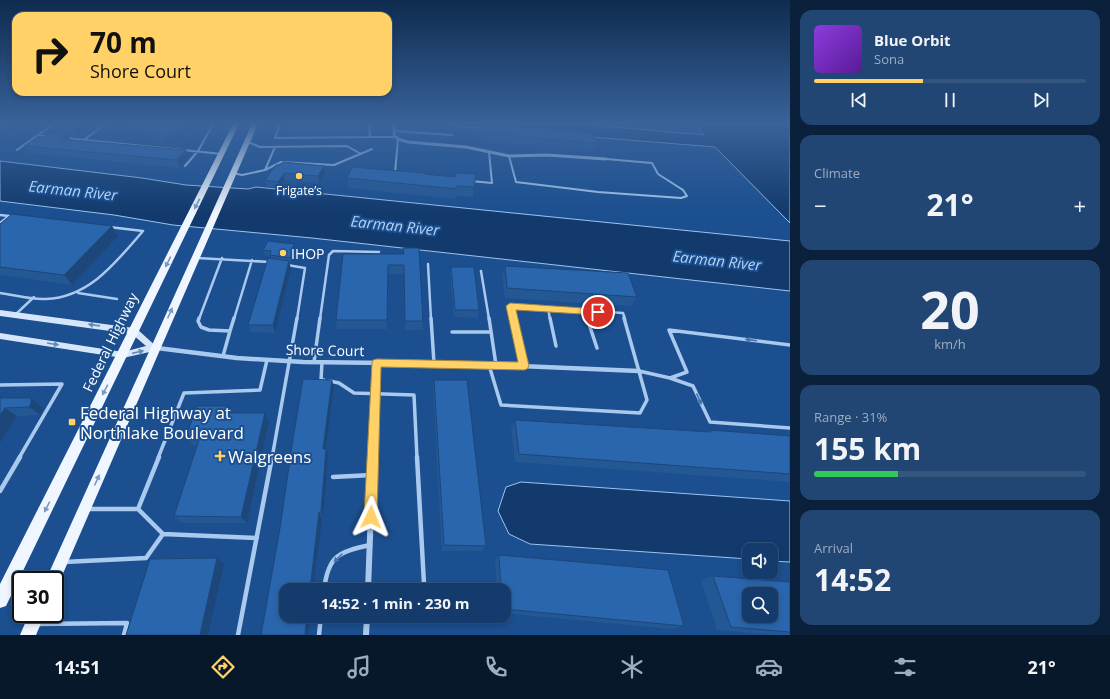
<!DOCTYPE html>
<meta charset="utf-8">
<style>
body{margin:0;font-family:"Open Sans",sans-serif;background:#214673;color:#f1f3f6;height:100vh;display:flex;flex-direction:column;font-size:15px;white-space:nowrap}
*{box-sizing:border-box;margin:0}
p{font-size:13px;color:#9dadc1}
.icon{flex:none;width:22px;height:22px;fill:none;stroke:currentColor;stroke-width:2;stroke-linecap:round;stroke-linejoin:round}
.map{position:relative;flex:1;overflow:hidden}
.details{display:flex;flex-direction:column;gap:10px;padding:10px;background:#0b203b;width:320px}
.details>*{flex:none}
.top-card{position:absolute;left:12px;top:12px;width:380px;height:84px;border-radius:12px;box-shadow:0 2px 6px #0003,0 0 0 1px #33557e;background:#ffd166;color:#111;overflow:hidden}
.fabs{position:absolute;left:742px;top:543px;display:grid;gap:8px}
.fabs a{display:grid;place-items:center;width:36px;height:36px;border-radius:8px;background:#143b6b;box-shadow:0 2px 6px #0003,0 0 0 1px #33557e;font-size:20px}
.speed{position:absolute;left:12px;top:571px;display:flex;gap:8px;font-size:20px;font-weight:700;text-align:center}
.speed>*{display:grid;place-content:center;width:52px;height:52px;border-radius:50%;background:#143b6b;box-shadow:0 2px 6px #0003,0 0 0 1px #33557e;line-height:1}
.speed .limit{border:2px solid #111;border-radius:6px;background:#fff;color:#111}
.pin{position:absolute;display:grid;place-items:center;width:34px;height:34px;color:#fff;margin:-17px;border:2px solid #fff;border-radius:50%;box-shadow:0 1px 4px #0007}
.me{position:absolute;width:44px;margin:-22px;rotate:2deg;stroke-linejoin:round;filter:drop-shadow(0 0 3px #0008)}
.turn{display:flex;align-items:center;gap:14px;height:84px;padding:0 12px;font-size:18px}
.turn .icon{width:52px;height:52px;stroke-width:2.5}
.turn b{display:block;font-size:28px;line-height:34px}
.big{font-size:30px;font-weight:700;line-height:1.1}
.details .card{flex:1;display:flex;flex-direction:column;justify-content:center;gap:6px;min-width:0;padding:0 14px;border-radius:12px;background:#214673}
.details .dial{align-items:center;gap:0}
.dial b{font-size:52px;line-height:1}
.song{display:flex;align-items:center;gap:12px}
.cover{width:48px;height:48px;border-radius:6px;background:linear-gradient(135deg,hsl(270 70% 55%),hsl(270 70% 35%))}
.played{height:4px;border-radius:2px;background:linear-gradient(90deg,#ffd166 40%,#33557e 40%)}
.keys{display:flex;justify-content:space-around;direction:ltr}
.heat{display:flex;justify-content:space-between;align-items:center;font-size:22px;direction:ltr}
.charge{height:6px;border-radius:3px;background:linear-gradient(90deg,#34c759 31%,#33557e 0)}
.trip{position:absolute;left:279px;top:583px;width:232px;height:40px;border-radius:12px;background:#143b6b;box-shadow:0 2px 6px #0003,0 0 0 1px #33557e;font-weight:700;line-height:40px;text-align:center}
.tabs{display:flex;height:64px;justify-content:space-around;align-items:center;background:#08182b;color:#9dadc1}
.tabs .icon{width:28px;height:28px}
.tabs .current{color:#ffd166}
.tabs b{font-size:18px;color:#f1f3f6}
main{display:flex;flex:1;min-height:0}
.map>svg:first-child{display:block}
</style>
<main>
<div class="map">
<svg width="790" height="635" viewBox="0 0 790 635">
<rect width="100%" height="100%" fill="#1b4f8f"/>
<path fill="#123a6d" stroke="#9cc4f0" d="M449 124H579L704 135 695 124H790V223L715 147 454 126Z
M0 161 142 178 186 185 248 189 256 187 790 241V291L312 238 173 225 114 215 0 201Z
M521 482 790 501V562L771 561V550H749V559L530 544 509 534 498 511 506 487Z"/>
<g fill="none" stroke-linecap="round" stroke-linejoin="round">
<path stroke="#a9c9ee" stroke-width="2" d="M105 124 84 140 222 154
M280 124 275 138 370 137 369 124
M394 131 452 135
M38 135 54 124
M370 137H396
M66 138 84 140
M248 142 260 147 347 146 361 154
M17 150 38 135 49 137
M509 156 516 182 598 192 681 198 687 196 683 190 658 174 652 163 606 159
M185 166 198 151 213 124
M265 170 275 147
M233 173 242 175 265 170 281 162 334 165 372 149
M395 173 398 139
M471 181 492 183 489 152"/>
<path stroke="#a9c9ee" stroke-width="2.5" d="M0 215 9 216 0 223
M197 258 270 262
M428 264 431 319
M287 265 305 268 297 319
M481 271 489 319
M0 293C15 295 31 300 46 299 90 297 116 262 143 231L109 227
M78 293 117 299
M548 308 550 319
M585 311 588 319
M16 314 34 297
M199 319 222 258
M234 319 252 260
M320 319 329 255 333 251 379 252
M513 319 510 306 623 313 625 319"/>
<path stroke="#a9c9ee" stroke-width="3.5" d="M199 318 198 321 201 327 209 330 230 331 223 356
M431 318 434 363
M489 318 496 365
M513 318 524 366
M550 318 556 346
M587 318 597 348
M230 331 234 318
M452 332H491
M314 362 320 318
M322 362 321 380H324
M489 365 501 405 640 413 647 400 624 318
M639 371 670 378 693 386 710 422 790 428
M670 378 687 372 669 330 790 345
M330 381 339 383 354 393 414 395 417 458
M0 385 62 384 19 458
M158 458 184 393 260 390 267 360
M272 458 297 318"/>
<path stroke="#a9c9ee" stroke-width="4.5" d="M333 477 372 475
M0 491 20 457
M88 509H138L159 457
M138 509 163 534 257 538
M64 562 146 558 163 534
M324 590C328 555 339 552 370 545
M388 590 424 584 417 457
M37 624 127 623 124 635
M238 635 272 457
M319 635 321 616"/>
<path stroke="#a9c9ee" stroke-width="3" d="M394 124V135L398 139 408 142 466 147 509 156 547 155 606 159"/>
<path stroke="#a9c9ee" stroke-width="4.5" d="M157 348 237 358 303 362 473 364 639 371
M373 458 377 363"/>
<path stroke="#a9c9ee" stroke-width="6" d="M368 590 373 457
M366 635 367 616"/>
<path fill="#d6e6fa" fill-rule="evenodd" d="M0 310 134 328 137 329 158 348 157 350 154 351 123 358 0 339V333L123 352 146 346 132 334 0 316Z"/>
<path fill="#f0f6ff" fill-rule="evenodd" d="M233 124H239L6 606 0 608V584Z
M252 124H258L58 585 55 587V580H45L48 575Z
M29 614H45L36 635H20Z"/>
</g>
<path fill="#245895" d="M62 124H93L77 137 68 136 70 140 186 150 189 157 180 168 29 153 24 146 44 137 60 133 57 128Z
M118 124H201L185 135 186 137 167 145 148 132Z
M290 124H360L359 131H291Z
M482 124 596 143 592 152 479 142Z
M276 165 324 166 325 173 319 183 285 180 280 188 267 187 265 180Z
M425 174 474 187 473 197 456 196V199L348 188 347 178Z
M0 224 112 226 118 236 72 285 0 275Z
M263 250H295L292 263H289L291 269 275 333 251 332 248 325 271 258V256L264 255Z
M343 254H403L423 321V330H405L404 274H388L387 329H337L336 320Z
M505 266 637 297 631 306 505 298 502 276Z
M451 267 479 310 478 318 454 317 450 274Z
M434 380 486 546 482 551H442L433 389Z
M334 388 326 449 328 456 323 518H322L286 616H310L308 635H261Z
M0 398H31L42 407V412L40 415 17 416 0 443Z
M234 413 269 422 247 523H182L174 516 197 445H193L186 437Z
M515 420 708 432 710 430 790 436V482L515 462 511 428Z
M499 555 684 626 672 629 504 613V590H497L495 560Z
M713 576 790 582V635H777L717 630 701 580Z"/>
<path fill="#1d4779" d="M15 124H19L21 127 0 140V134Z
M80 124H93L77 137 73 130Z
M187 124H201L185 135 186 137 167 145 164 137Z
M67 134 71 141 61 139Z
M186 150 189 157 180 168 177 160Z
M324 166 325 173 319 183 318 176Z
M284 173 285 180 280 188 278 182Z
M112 226 118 236 72 285 64 275Z
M294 244 295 250 292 263 291 258Z
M289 261 291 269 275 333 273 325Z
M332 380 334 388 325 456 323 449Z
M31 398 42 407V412L40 415 29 407Z
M230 406 235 415 228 413Z
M5 408 17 416 0 443V415Z
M265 413 269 422 247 523 241 517Z
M326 449 328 456 323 518 321 512Z
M319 512 322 518 313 590H310Z
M217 558 224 564 208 635H200Z
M307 616H310L308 635H305Z"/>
<path fill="#2a66ad" stroke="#1d4779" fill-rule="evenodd" d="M0 124H15L0 134Z
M62 124H80L73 130 57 128Z
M142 124H187L180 129 183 130 164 137 145 125Z
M482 124 593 133 596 143 481 133Z
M50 132 67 134 61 139 186 150 177 160 24 146 38 137H44Z
M283 162 324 166 318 176 284 173 278 182 265 180 276 165H280Z
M352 167 425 173V174L455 177V173L476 174 474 187 457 186V189L347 178Z
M12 214 112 226 64 275 0 267V224Z
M268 241 294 244 291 258 270 255 271 251 263 250Z
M403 248H419L423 321H405L404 265H388L387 320H336L343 254H404Z
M268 258 289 261 273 325H248Z
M505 266 628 273 637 297 507 288Z
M451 267H474L479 310H455Z
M303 379 332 380 323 449H326L321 512H319L310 590H286V616H307L305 635H261L280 528 293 439Z
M434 380H467L486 546 444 545Z
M0 398H31V403L29 407 5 408 0 415Z
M197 406H230L228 413H265L241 517 174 516 200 437H186Z
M515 420 711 432 710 430 790 436V474L519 454Z
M499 555 668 570 684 626 504 609V590H501Z
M217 558 200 635H126L150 559Z
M713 576 790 582V632L731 627ZM749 594H771V616H749Z"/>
<defs><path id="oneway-solid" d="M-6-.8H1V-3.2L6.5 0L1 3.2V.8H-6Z"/></defs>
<g fill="#7b9ac1">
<use href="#oneway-solid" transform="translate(197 204) rotate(117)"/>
<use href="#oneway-solid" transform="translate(168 262) rotate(116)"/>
<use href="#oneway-solid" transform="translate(170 313) rotate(-66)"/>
<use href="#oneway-solid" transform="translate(105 390) rotate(117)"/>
<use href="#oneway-solid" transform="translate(97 480) rotate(-66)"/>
<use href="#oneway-solid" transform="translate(47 507) rotate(117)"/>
</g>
<g fill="#668bba">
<use href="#oneway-solid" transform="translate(94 325) rotate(-172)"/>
<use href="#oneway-solid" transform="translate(53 344) rotate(9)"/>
<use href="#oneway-solid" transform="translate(138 352) rotate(-13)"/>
</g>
<g fill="#4674ac">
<use href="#oneway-solid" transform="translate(751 340) rotate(-173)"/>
<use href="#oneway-solid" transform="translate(699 399) rotate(66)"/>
<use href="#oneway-solid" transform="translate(338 558) rotate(135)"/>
</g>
<linearGradient id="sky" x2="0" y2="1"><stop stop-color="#0f2b4f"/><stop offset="0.58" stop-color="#39639b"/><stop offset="1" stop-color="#39639b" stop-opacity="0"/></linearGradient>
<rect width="790" height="213" fill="url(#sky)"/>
<path fill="#ffd166" stroke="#a68842" d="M510 303 598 309 602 312 598 315 516 310 529 366 527 369 524 370 381 367 377 517 375 522 371 523 366 522 364 517 372 363 373 360 377 359 518 362 506 306Z"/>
<g fill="#ffd166" stroke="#1b4f8f" stroke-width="1.5">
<circle cx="299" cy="176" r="4"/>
<circle cx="283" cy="253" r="4"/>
<rect x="68" y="418" width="8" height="8" rx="2"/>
<path d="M218 450h4v4h4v4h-4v4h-4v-4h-4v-4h4z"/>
</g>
<g text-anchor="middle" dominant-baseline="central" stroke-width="4" stroke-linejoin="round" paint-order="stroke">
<g font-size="12" fill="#fff" stroke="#1b4f8f">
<text x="299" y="190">Frigate’s</text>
</g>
<g font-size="14" fill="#fff" stroke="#1b4f8f" text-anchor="start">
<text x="291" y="253">IHOP</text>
</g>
<g font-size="14" fill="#fff" stroke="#1b4f8f">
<text transform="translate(110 342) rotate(-64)">Federal Highway</text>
<text transform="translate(325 350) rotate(1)">Shore Court</text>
</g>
<g font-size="15" font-style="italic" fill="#b5d3f5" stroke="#1b4f8f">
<text transform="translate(73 190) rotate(6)">Earman River</text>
<text transform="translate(395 225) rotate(6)">Earman River</text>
<text transform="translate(717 260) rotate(6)">Earman River</text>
</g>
<g font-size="17" fill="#fff" stroke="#1b4f8f" text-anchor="start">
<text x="80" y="412">Federal Highway at<tspan x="80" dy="20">Northlake Boulevard</tspan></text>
<text x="228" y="456">Walgreens</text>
</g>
</g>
</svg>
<div class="fabs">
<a><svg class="icon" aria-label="sound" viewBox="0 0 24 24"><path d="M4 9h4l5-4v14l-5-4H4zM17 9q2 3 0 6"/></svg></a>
<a><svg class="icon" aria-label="search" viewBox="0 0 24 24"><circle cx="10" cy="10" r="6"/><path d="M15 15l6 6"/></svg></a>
</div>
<div class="speed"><div class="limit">30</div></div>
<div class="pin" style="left:598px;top:312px;background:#d93025"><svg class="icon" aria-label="arrive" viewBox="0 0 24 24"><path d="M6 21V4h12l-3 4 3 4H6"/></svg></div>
<svg class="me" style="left:371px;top:517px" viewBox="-20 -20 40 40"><path d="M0-17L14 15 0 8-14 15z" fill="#ffd166" stroke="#fff" stroke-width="4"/></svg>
<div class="trip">14:52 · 1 min · 230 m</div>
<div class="top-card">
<div class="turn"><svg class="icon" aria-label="right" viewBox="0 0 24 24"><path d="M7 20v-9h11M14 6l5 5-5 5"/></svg><div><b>70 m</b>Shore Court</div></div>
</div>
</div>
<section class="details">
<div class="card">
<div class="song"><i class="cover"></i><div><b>Blue Orbit</b><p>Sona</p></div></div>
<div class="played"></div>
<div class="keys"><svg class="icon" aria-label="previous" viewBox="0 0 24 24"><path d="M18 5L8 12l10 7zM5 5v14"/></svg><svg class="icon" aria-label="pause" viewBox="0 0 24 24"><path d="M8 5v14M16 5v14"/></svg><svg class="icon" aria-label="next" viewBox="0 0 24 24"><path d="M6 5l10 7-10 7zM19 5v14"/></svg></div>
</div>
<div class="card"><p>Climate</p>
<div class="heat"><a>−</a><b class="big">21°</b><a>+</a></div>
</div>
<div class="card dial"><b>20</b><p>km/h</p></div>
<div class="card"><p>Range · 31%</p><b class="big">155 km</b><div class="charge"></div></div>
<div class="card"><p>Arrival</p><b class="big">14:52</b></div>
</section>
</main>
<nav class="tabs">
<b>14:51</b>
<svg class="icon current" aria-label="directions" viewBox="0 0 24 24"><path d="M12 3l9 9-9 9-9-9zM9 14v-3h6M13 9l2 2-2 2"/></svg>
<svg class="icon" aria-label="music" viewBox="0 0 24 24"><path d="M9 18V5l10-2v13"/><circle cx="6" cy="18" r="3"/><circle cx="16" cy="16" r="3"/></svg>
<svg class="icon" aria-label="phone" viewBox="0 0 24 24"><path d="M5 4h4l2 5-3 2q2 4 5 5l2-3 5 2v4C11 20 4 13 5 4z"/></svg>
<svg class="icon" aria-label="climate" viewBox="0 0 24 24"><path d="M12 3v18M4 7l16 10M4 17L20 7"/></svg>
<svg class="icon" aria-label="car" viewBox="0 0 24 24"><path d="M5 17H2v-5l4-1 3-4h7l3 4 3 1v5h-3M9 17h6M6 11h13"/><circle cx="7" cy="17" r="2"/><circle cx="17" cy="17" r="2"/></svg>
<svg class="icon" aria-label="filters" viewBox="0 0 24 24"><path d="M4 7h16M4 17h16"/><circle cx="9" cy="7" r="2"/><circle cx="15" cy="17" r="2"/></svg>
<b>21°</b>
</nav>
